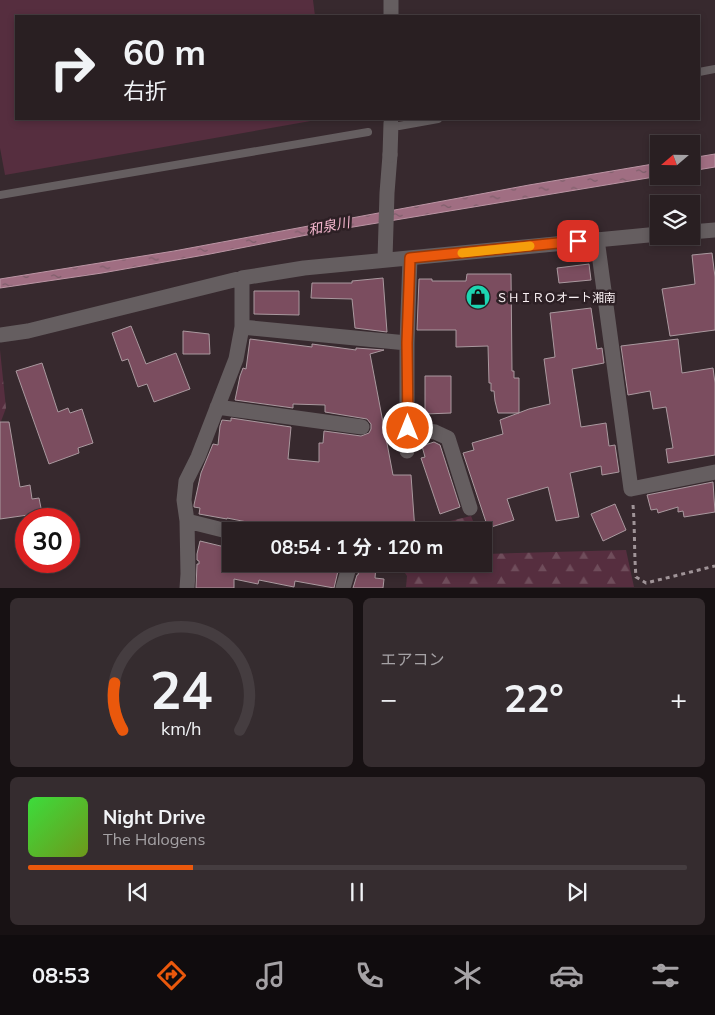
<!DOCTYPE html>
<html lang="ja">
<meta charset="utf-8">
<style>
body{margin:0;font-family:Mulish,"Noto Sans JP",sans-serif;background:#352c2f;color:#f1f3f6;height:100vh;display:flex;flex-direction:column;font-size:19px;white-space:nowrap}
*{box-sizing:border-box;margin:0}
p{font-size:16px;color:#a5a2a5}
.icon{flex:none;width:28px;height:28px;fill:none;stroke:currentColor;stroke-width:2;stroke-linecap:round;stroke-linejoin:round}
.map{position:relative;height:588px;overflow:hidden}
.details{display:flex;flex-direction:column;gap:10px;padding:10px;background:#171113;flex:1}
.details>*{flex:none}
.banner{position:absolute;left:15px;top:15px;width:685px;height:105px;border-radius:0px;box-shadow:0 2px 8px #0003,0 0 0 1px #453d40;background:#291f22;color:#f1f3f6;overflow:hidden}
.needle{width:32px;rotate:250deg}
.tools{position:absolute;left:650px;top:135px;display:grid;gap:10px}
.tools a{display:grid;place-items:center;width:50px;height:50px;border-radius:0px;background:#291f22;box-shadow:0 2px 8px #0003,0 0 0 1px #453d40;font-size:25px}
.speed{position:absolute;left:15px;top:508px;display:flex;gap:10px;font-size:25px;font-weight:700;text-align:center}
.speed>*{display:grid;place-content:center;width:65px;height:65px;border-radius:50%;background:#291f22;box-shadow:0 2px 8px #0003,0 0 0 1px #453d40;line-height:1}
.speed .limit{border:8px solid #d22;background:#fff;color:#111}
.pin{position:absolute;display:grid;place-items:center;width:42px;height:42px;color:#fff;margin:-21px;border-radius:10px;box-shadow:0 2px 8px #0006}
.me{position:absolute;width:55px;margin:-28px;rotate:0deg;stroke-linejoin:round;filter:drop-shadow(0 0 4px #0008)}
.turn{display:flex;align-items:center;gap:18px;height:105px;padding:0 25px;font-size:22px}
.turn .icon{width:65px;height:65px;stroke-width:2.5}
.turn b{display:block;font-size:35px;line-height:42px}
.big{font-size:38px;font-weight:700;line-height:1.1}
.details .tile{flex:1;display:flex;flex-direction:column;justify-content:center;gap:8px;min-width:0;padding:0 18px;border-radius:8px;background:#352c2f}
.details .dial{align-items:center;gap:0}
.dial svg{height:130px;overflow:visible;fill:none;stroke:#453d40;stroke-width:7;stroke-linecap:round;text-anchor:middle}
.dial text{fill:#f1f3f6;stroke:none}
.song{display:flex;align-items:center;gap:15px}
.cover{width:60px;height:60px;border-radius:8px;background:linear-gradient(135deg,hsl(120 70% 55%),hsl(80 70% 35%))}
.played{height:5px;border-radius:2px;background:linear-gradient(90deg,#ea580c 25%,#453d40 25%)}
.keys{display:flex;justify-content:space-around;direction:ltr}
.heat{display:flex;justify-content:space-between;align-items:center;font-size:28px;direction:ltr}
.details .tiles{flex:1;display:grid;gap:10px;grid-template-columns:1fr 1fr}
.tile:last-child{grid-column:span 2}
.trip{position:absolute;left:222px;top:522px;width:270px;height:50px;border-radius:0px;background:#291f22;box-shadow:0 2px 8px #0003,0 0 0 1px #453d40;font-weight:700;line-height:50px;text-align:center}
.tabs{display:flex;height:80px;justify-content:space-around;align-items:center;background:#100c0e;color:#a5a2a5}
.tabs .icon{width:35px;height:35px}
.tabs .active{color:#ea580c}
.tabs b{font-size:22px;color:#f1f3f6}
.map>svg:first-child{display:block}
</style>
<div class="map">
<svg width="715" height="588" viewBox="0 0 715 588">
<defs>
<pattern id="forest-firs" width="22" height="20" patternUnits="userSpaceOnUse" patternTransform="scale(1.25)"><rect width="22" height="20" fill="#562e3f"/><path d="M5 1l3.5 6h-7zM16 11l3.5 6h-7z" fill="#6f4d5b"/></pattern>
<pattern id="water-ripples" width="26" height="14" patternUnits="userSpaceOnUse" patternTransform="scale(1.25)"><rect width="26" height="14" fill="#a06e82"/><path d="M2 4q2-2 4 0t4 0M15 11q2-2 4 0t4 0" fill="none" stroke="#7e5f6b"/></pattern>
</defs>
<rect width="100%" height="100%" fill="#37292e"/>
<path fill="url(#forest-firs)" d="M0 350 6 408 0 424Z
M471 516 477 531H418L425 527Z
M626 550 634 587H406L407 576 399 564H484V551L485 554Z"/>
<path fill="#562e3f" d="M0 0H313L315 16H16V119H322L5 175 0 148Z"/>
<path fill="url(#water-ripples)" stroke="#bb95a4" d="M715 154V167L691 171V158Z
M659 163 660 176 317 233 210 254 102 273 0 288V279L174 251 529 185Z"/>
<path fill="#7b4d5f" stroke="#aa999f" d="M712 253 715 277V330L670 336 662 289 695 284 692 255Z
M589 264 591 280 559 283 557 268Z
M467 274H511L512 371H514V378H519V413H498L495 401 494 391H491V383H489L488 346 456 347V330H417L419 279H432V281H466Z
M383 278 387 332 355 328 352 299 311 298 312 283H352V281Z
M254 291H299V315L254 314Z
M591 308 597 349 602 348 604 363 572 369 581 427 606 423 609 446 615 445 619 472 602 475 601 466 570 473 579 517 556 521 548 487 507 499 514 520 488 528 463 453 474 450 472 443 503 434 500 420 529 409 550 404 544 359 555 357 550 313Z
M131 326 146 364 176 353 190 389 154 402 147 384 138 387 128 359 122 361 112 333Z
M183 331 209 334 210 354H183Z
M250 339 312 347V344L356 350V348L384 350 370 354 393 475H411L415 531H280L267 528V526L227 518V519L199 514 200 508 194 507V505L201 473 213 444 218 445 220 426 222 420 231 421V418L291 427 288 459 319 462V443H323L324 431 361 436 369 433 371 429V424L367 419 325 412V405L293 404V408L235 400 240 376 243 368 246 369Z
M678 339 682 373 713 368 715 383V455L668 463 666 449 673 448 666 407 653 409 650 391 628 395 621 346Z
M42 363 58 412 68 408 70 413 82 409 93 443 78 448 79 453 49 464 16 371Z
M425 376H451V413L425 414Z
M0 422H9L20 487 30 485 32 499 39 498 42 513 0 519Z
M434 442 440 445 460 507 440 514 421 458 425 457 422 446Z
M713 482 715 512 684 517 683 511 678 512V507L658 513 657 509 651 510 647 495Z
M615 504 626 530 603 541 591 514Z
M200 541 229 548 228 553 231 554 229 564H295L338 571 334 588 295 581 294 587 259 580 258 584 234 579V588H196L197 564H199V561L197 560V554Z
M360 564 376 566 375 578 384 579 383 588H353L357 575H358Z"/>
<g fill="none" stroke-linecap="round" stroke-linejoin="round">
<path stroke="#a09498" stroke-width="3" stroke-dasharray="4 4" stroke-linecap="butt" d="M633 505C635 529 634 553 636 577L646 583 715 566"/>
<path stroke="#655e60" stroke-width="8" d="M699 72 715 69
M399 126 438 119
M0 195 368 132"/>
<path stroke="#655e60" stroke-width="15" d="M391 16V0
M691 232 715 230
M597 239 631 489 715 472
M385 259 387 193 390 155
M242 327 407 343
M0 335 28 331 242 278 304 268 659 234
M217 407 362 427
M408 428 435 432 448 438 470 508
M407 451V343L410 258
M187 521 231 532
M187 588 188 574 187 521 184 500 186 481 198 457 236 359 242 327V278
M343 588 350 564"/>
<path stroke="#655e60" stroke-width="15" d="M390 155 391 123"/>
</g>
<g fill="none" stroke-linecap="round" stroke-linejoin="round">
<defs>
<path id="route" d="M408 428 407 343 410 258 578 241"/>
</defs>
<use href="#route" stroke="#983908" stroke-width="12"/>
<use href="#route" stroke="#ea580c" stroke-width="9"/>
<path stroke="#f59e0b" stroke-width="9" d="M462 253 530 246"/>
</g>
<defs>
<symbol id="shop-disc" viewBox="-11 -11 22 22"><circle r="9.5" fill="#1cd5b1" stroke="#2d2025"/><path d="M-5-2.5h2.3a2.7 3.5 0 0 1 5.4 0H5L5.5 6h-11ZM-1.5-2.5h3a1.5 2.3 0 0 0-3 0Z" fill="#111"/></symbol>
</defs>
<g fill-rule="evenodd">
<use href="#shop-disc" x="464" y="283" width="28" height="28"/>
</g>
<g text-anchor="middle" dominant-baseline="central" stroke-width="5" stroke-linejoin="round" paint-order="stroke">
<g font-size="12" fill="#f9f0f3" stroke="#2d2025" text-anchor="start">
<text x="496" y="297">ＳＨＩＲＯオート湘南</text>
</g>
<g font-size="14" font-style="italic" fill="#f8b9d1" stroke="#2d2025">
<text transform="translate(329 226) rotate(-11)">和泉川</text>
</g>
</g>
</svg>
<div class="tools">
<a><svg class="needle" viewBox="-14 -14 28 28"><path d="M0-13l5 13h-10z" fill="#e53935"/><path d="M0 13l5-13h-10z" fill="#a5a2a5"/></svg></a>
<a><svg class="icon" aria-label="layers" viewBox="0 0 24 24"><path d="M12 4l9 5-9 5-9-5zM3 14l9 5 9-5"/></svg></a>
</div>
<div class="speed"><div class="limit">30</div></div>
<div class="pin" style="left:578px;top:241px;background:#d93025"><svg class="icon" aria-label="arrive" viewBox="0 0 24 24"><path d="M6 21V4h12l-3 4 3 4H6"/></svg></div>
<svg class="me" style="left:408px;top:428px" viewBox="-20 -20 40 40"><circle r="17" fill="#ea580c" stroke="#fff" stroke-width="3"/><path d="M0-11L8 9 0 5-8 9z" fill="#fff"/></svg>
<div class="trip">08:54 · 1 分 · 120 m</div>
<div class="banner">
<div class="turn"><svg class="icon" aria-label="right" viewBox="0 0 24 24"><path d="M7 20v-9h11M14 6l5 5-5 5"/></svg><div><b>60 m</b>右折</div></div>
</div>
</div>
<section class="details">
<div class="tiles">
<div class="tile dial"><svg viewBox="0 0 100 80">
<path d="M14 69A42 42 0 1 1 86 69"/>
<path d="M14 69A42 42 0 0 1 9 40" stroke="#ea580c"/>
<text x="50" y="56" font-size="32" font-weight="700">24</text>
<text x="50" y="72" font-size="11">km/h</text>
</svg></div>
<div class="tile"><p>エアコン</p>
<div class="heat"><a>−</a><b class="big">22°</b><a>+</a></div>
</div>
<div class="tile">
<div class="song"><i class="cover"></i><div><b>Night Drive</b><p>The Halogens</p></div></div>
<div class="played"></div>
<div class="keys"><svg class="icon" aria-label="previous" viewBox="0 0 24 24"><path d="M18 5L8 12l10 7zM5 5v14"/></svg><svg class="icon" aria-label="pause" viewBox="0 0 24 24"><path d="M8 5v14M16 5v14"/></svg><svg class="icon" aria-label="next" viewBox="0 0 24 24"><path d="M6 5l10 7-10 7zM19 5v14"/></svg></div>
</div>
</div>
</section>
<nav class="tabs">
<b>08:53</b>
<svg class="icon active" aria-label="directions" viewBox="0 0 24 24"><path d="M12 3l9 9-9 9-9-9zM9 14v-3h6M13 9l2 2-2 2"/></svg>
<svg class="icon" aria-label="music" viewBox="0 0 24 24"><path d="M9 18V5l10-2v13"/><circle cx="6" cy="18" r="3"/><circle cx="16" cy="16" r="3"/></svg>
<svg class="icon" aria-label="phone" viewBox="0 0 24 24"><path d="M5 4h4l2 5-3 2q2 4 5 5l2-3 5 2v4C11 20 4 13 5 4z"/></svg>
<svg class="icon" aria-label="climate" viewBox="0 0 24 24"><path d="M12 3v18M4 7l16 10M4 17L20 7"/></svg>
<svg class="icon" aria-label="car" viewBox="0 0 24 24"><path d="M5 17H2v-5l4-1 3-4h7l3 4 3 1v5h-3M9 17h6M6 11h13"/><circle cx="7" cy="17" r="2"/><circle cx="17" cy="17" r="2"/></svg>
<svg class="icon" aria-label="filters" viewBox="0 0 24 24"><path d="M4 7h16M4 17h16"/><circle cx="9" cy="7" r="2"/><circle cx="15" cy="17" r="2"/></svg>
</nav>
